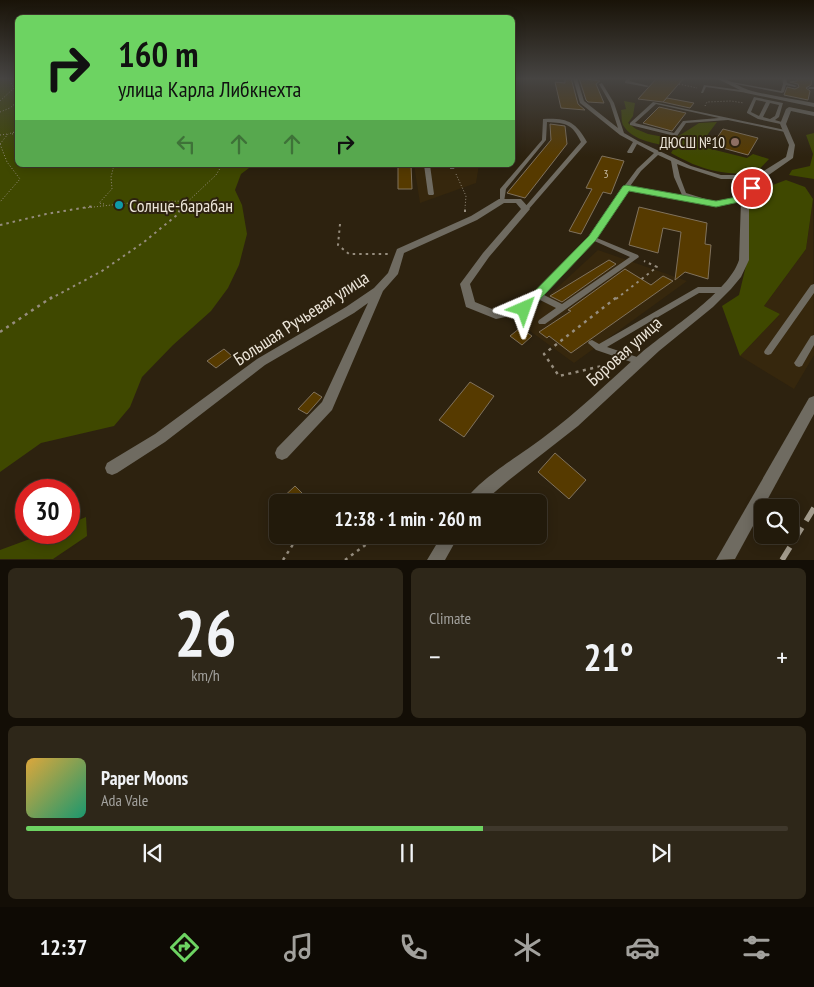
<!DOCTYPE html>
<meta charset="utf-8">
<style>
body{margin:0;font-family:"PT Sans Narrow",sans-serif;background:#2e2719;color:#f1f3f6;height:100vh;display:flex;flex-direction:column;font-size:19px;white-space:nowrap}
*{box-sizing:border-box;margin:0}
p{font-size:16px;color:#a2a19d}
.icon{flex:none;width:28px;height:28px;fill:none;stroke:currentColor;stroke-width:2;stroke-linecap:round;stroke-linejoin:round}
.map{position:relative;height:560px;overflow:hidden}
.drawer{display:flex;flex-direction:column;gap:8px;padding:8px;background:#130e06;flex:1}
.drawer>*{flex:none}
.top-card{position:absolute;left:15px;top:15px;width:500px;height:152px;border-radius:8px;box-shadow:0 2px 12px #0003,0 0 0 1px #3f382c;background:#6dd362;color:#111;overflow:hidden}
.tools{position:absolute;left:754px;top:499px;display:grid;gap:10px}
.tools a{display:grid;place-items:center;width:45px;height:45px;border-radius:8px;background:#221a0b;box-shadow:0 2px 12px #0003,0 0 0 1px #3f382c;font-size:25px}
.speed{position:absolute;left:15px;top:479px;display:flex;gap:10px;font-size:25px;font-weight:700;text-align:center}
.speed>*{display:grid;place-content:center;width:65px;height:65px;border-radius:50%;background:#221a0b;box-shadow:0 2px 12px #0003,0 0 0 1px #3f382c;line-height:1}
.speed .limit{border:8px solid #d22;background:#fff;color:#111}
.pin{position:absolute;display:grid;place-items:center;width:42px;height:42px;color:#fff;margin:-21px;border:2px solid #fff;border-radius:50%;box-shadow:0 1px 5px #0007}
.me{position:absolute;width:55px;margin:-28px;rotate:43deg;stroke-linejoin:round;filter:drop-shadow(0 0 4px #0008)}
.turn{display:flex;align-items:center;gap:18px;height:105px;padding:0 20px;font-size:22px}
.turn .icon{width:65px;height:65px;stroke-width:2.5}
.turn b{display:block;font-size:35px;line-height:42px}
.lanes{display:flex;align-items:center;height:48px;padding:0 20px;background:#0003;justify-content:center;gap:25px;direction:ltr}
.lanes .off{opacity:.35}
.big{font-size:38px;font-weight:700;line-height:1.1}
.drawer .card{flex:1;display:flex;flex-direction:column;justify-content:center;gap:8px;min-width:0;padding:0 18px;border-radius:8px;background:#2e2719}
.drawer .dial{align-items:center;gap:0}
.dial b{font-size:65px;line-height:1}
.song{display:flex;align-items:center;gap:15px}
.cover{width:60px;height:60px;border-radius:8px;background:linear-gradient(135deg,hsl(40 70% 55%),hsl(160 70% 35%))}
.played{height:5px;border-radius:2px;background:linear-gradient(90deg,#6dd362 60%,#3f382c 60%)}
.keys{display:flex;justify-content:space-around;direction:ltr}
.heat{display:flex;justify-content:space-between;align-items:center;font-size:28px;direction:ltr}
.drawer .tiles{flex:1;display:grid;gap:8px;grid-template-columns:1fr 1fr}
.card:last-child{grid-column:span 2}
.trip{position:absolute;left:269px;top:494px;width:278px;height:50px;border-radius:8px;background:#221a0b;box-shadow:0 2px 12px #0003,0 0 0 1px #3f382c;font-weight:700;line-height:50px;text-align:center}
.menu{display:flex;height:80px;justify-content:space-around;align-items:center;background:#0e0a04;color:#a2a19d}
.menu .icon{width:35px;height:35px}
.menu .on{color:#6dd362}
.menu b{font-size:22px;color:#f1f3f6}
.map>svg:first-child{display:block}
</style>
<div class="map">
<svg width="814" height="560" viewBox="0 0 814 560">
<rect width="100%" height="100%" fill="#2d220f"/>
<path fill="#36270d" d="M414 165H479L476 183 420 203Z
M813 199 814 355 794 389 740 356 780 314 764 306 806 249Z
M598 250 687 281 574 363 519 323Z"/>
<path fill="#3f4800" d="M0 78H17L18 165H253L241 174 235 190 242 205 247 234 239 265 228 288 211 311 173 345 142 377 130 407 114 426 41 443 0 472Z
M624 101 635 103 633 116 628 123 636 129 648 134 674 139 699 123 717 122 699 146 747 158 753 154 769 159 755 174C720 174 703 171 671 153L674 148C657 143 633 142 623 125 621 121 622 114 621 110L626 109Z
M814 127V179L789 175 792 170 810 166 813 154 806 135 814 133Z
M786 180 805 187 813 199 806 249 764 306 780 314 740 356 722 306 739 295 749 253V205L770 186Z
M86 517 87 536 53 559H0V550L46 533 69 532V524Z"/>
<path fill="#563a00" stroke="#80725d" d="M565 78H571L578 104 585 110 561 108 555 82 565 83Z
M579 78 600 81 596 84 604 103 588 102 586 100Z
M657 78H684L663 102 638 99Z
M798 78H812L811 85 806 88 810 91 808 100 784 95 787 87 795 89 799 87 798 84 790 82 797 81Z
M667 98 694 103 690 108 663 102Z
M659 107 686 113 672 131 643 123Z
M550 124 565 126 567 144 525 198 507 193 551 140Z
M723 129 758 138 748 155 712 145Z
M602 156 624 161 611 194 603 192 581 234 569 231 592 189 586 188Z
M398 165H411L412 189H398Z
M639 207 707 223 705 244 711 245 708 279 685 272 675 280 681 232 663 228 658 253 629 245Z
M609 260 616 264 562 302 550 296Z
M625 269 651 285 663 276 673 281 571 353 549 336 547 338 539 332 571 311 568 310Z
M520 328 532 336 522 345 510 336Z
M224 349 232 356 216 368 207 361Z
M470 382 494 396 464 437 439 420Z
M314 392 322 397 307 414 298 409Z
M555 453 586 480 569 499 538 472Z
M295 486 306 497 301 502H278Z"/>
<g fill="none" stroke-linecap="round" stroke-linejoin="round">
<path stroke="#968d7e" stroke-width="1" stroke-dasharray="1 2" stroke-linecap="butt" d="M679 84 697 88
M0 101 14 88 8 78
M705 106 707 102 731 101 744 103
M0 112 10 108 18 101
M12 134 18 133
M0 135 8 134
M0 144 8 134 18 131
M0 144 7 162 20 179 0 202
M456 174 466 196 465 208
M104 204 99 203 112 189 111 177 114 165
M85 208 138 202 185 201
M181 208 216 175 222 165"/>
<path stroke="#968d7e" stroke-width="2" stroke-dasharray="2.5 4" stroke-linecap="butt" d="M465 212V206
M340 224 338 245 349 254H388
M0 225 46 214 94 206
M50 299 102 271 144 242 177 215 182 206
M616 299 657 267 644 261"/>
<path stroke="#968d7e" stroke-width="2.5" stroke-dasharray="3 4.5" stroke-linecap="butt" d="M0 332 52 297
M615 363 559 376 544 354 617 297
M453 502H459
M283 560 299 535
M345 560 379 535"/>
<path fill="#6f6b61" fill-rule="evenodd" d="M573 78H577L584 101 618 128 610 103 599 84 602 83 614 103 624 133 638 141 691 166 721 175H760L763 177 760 179H721L687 168 677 164 680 177 686 193 712 201V203L710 204 682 195 674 177 671 161 658 155 641 171 628 189H624L623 188 637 169 654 153 637 144 632 153H628L627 152 633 142 620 135 580 103Z
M589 78H607L605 79Z
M628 78H633L629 81 649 86 647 87 625 83V81Z
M782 78H786L787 83 797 86 795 87 786 85 784 92 782 93 730 83 732 82 781 91 783 84Z
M704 85 748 91 750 92 748 93 706 87 703 93H701Z
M810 87H814V89H809L808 88Z
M754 97 783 103 779 117 775 120 785 123V125L758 119 747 113V112ZM756 100 766 102 759 116 751 112ZM770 103 779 105 775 116 770 119 763 117Z
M653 102 785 130 787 131 785 132 728 120 686 123 677 136H675L630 125V123ZM656 104 719 118 683 121 674 133 635 123Z
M543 119C567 118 575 121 587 142L528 210H524V208L581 142C572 124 567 123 547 122L546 140 506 189 504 202H500V189L542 140Z
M424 165H430L434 194 433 195H429L428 194Z
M450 165H456L454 169H450Z
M592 236 638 255 639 257 545 324H539L538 322 539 320 556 308 534 297 533 295 534 293H540L562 304 630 257 590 239 589 238 590 237Z
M814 284V293L771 354 768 355 765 354 764 352 765 350 811 285Z
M698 287H725L729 290 725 293H699L607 347 643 359 644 361 643 363 640 365 596 350 588 343 589 341 592 340 599 344Z
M814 335V345L802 366 799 367 796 366 794 363 796 360 811 336Z"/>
<path fill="#6f6b61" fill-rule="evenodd" d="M716 78C730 78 739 88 752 91 772 96 793 99 814 103V107L746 93Z
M789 107 814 112V116L791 111 786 124 795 145 793 158 763 179 749 198V260L741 277 731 289 713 307 659 351 578 426 509 480 483 502H465C474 482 525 452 544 437 578 412 609 381 641 353 668 330 729 292 739 260L741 201 716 206 628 191 595 240 528 312 496 319 466 307 460 284 483 253 521 209 516 203H504L477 220 404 253 398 274 383 291 332 410 287 458 282 460 277 458 275 453 277 448 322 402 368 303 354 313 265 365 165 442 117 473 112 475 107 473 105 468 107 463 155 434 257 359 346 307 374 288 388 273 397 249 471 216 499 199H521L530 209 489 257 470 284 475 302 497 311 521 306 589 236 623 186 716 202 742 196 757 175 786 157 789 145 780 124 786 109Z
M442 535H459L445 560H427Z"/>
<path fill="#6f6b61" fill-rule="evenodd" d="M814 396V414L735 559 716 560 809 398Z"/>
<path stroke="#a39b8c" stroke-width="5.5" stroke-dasharray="15 8" stroke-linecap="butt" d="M782 560 814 508"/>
</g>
<linearGradient id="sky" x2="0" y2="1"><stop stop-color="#191308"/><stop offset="0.5" stop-color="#464442"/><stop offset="1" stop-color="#464442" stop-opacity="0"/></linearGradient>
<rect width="814" height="157" fill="url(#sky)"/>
<path fill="#6dd362" stroke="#478940" d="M626 185 716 201 742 196 749 186H755L757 188 748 200 716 207 629 191 596 240 528 312H520L518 309 520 306 589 236 623 186Z"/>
<circle fill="#8d6e63" stroke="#2d220f" stroke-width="2" cx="735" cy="142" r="5"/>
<circle fill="#0f9aa8" stroke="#2d220f" stroke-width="2" cx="119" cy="205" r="5"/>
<g text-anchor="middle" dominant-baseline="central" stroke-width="4" stroke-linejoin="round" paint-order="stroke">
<g font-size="12" fill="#c6baa3">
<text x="606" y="173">3</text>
</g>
<g font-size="15" fill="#ece5d9" stroke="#2d220f" text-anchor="end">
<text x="725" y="142">ДЮСШ №10</text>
</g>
<g font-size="18" fill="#ece5d9" stroke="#2d220f" text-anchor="start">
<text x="129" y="205">Солнце-барабан</text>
</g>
<g font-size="18" fill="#ece5d9" stroke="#2d220f">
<text transform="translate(301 318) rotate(-33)">Большая Ручьевая улица</text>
<text transform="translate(624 351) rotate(-42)">Боровая улица</text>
</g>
</g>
</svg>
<div class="tools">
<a><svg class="icon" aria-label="search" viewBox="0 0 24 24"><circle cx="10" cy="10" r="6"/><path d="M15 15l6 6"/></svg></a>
</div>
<div class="speed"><div class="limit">30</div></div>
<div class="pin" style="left:752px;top:188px;background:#d93025"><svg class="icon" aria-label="arrive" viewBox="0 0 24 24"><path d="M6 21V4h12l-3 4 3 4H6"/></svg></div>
<svg class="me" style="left:524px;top:309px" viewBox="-20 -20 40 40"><path d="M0-17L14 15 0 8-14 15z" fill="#6dd362" stroke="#fff" stroke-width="4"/></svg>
<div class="trip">12:38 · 1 min · 260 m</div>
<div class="top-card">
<div class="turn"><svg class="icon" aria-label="right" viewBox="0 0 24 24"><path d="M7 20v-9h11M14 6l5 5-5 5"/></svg><div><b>160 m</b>улица Карла Либкнехта</div></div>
<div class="lanes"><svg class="icon off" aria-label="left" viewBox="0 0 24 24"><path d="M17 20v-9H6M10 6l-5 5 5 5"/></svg><svg class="icon off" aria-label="ahead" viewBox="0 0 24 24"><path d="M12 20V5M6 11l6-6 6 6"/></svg><svg class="icon off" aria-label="ahead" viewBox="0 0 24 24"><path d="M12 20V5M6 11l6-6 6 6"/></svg><svg class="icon" aria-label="right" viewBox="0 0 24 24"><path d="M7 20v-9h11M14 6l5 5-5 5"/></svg></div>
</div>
</div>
<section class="drawer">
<div class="tiles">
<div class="card dial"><b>26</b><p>km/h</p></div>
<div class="card"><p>Climate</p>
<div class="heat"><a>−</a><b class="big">21°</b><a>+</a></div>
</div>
<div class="card">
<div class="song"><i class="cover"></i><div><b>Paper Moons</b><p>Ada Vale</p></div></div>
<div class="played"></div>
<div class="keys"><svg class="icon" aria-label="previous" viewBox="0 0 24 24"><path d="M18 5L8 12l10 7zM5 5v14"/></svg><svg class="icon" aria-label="pause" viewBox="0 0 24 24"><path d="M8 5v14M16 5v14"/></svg><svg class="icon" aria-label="next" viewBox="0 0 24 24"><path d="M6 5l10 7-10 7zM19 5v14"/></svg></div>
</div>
</div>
</section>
<nav class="menu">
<b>12:37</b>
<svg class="icon on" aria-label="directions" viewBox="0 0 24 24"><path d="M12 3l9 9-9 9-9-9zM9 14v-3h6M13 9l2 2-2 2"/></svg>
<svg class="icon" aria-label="music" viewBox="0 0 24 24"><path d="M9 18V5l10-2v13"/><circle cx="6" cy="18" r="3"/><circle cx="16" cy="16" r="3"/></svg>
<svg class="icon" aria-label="phone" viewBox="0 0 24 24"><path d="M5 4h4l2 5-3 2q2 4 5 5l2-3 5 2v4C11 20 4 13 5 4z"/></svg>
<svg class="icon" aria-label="climate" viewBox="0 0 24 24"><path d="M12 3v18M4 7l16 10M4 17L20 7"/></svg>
<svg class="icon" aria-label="car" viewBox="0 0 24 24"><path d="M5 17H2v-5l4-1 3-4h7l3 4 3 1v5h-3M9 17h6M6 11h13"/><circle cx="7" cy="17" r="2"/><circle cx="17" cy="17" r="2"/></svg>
<svg class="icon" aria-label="filters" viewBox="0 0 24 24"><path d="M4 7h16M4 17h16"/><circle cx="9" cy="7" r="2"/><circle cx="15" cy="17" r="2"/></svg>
</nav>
